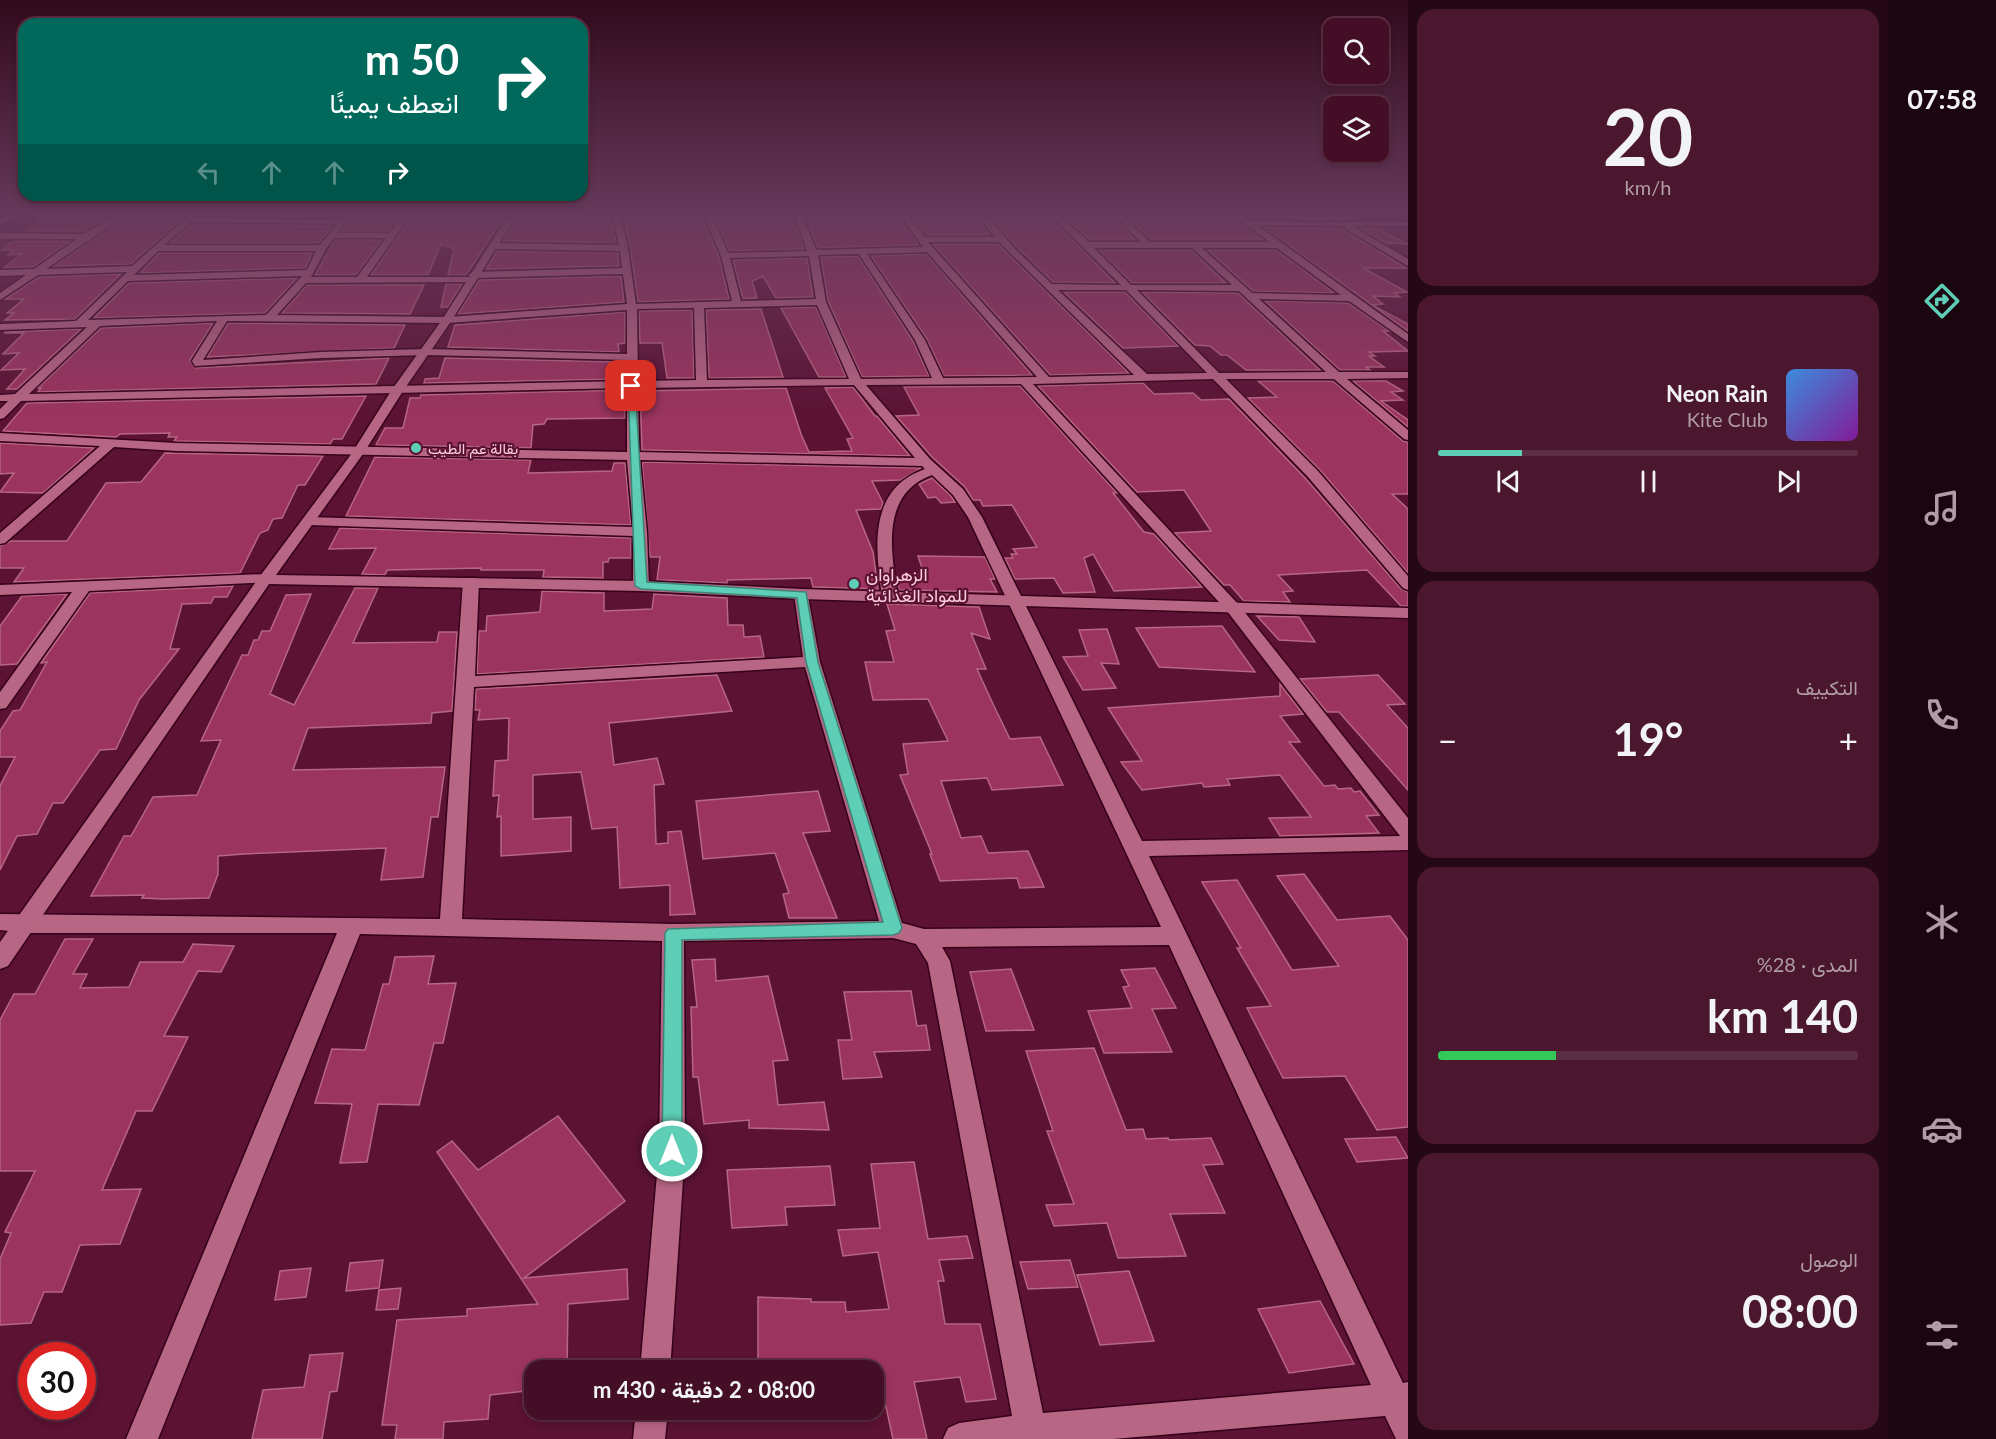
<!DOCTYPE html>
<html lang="ar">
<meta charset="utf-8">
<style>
body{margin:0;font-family:Lato,Vazirmatn,sans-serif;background:#4b172e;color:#f1f3f6;direction:rtl;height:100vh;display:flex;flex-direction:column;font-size:22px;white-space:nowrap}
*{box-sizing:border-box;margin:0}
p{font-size:20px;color:#af9ca7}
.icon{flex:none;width:33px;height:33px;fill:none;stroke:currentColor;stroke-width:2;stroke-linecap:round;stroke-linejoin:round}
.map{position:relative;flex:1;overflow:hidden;direction:ltr}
.details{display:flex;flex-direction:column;gap:9px;padding:9px;background:#250815;width:480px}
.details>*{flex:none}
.hud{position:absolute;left:18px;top:18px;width:570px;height:183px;border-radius:18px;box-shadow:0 3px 9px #0003,0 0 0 2px #5c2e43;direction:rtl;background:#00695c;color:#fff;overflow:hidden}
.fabs{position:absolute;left:1323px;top:18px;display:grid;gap:12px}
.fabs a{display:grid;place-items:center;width:66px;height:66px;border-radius:12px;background:#440e26;box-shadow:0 3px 9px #0003,0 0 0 2px #5c2e43;font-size:30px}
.speed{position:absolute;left:18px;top:1342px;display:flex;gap:12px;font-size:30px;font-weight:700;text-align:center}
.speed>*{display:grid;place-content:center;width:78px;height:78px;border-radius:50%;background:#440e26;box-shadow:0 3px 9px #0003,0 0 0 2px #5c2e43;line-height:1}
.speed .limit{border:9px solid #d22;background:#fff;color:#111}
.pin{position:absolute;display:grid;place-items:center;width:51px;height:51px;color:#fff;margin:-26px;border-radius:12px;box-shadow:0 3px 9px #0006}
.me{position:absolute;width:66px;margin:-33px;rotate:0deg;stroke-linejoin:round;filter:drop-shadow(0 0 4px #0008)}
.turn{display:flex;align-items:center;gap:21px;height:126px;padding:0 30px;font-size:27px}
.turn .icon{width:78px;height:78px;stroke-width:2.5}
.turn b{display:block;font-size:42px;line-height:51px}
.lanes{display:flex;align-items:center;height:57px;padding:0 30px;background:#0003;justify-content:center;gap:30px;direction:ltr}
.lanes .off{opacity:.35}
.big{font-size:45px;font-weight:700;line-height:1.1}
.details .tile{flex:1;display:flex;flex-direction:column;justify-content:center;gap:9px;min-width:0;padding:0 21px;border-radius:18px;background:#4b172e}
.details .dial{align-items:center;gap:0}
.dial b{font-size:78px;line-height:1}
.song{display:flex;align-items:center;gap:18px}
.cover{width:72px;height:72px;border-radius:9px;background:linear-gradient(135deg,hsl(210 70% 55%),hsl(290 70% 35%))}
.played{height:6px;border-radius:3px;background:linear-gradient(90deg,#5eceb7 20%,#5c2e43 20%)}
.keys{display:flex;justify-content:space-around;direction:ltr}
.heat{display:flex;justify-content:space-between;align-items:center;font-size:33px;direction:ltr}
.charge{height:9px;border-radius:4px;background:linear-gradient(90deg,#34c759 28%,#5c2e43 0)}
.trip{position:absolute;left:524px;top:1360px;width:360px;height:60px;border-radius:18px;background:#440e26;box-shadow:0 3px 9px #0003,0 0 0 2px #5c2e43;font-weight:700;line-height:60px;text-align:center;direction:rtl}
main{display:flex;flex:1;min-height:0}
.dock{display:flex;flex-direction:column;width:108px;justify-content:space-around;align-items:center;background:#1b060f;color:#af9ca7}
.dock .icon{width:42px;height:42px}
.dock .on{color:#5eceb7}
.dock b{font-size:27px;color:#f1f3f6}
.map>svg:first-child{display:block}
</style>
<main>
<nav class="dock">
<b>07:58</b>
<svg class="icon on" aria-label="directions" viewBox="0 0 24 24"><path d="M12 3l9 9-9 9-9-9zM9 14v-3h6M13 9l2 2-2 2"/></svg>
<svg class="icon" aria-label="music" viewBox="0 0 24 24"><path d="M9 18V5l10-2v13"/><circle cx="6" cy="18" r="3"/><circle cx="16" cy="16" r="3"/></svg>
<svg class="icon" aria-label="phone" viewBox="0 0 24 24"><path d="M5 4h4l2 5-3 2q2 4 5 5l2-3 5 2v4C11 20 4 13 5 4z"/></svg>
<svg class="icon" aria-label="climate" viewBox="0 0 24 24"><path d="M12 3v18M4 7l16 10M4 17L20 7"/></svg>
<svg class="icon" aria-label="car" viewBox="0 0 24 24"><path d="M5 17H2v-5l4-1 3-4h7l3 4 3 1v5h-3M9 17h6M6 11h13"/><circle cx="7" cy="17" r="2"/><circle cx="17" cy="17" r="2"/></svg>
<svg class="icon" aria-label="filters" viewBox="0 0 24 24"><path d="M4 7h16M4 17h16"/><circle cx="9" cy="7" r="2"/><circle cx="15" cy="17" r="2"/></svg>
</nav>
<section class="details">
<div class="tile dial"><b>20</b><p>km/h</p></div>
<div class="tile">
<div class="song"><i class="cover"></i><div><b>Neon Rain</b><p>Kite Club</p></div></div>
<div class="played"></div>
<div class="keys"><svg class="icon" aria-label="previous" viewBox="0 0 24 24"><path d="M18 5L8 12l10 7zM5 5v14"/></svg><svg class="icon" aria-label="pause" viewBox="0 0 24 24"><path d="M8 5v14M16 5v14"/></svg><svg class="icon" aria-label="next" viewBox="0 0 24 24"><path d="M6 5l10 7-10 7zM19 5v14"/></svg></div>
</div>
<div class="tile"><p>التكييف</p>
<div class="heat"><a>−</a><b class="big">19°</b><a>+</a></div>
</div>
<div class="tile"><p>المدى · 28%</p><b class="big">140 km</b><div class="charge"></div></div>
<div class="tile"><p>الوصول</p><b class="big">08:00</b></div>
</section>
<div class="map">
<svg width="1408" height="1439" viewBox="0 0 1408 1439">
<rect width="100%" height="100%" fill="#5b1233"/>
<path fill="#9b345f" stroke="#b76683" stroke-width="1.5" d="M49 214H113L83 232 26 231Z
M130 214H187L131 264 54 266Z
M202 214H329L341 215 340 218Z
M374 214H400L389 231H342L353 215Z
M413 214H506L466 275H448L454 249 441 244 428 275H371Z
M519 214 610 215 616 243 503 241Z
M681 214 683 217 701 216 719 257 729 299 638 302 630 247 623 215Z
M736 214H792L804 249 729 251 714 216Z
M805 214H897L919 245 818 248Z
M910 214 976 217 990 235H926Z
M1005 214H1047L1115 283 1053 282 1016 246 990 217H1007Z
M1062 214H1110L1135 240H1090Z
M1208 214H1230L1263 240H1151L1126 215Z
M1246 214H1346L1356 219H1251Z
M192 224 332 226 319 243H170Z
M1264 227 1340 228 1406 268H1363L1407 292 1394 293 1400 297 1373 296 1383 304 1372 305 1408 324V331Z
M1360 228H1375L1408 244 1386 243Z
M335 240H382L356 275H315Z
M13 241H70L33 267 4 268 22 254 8 255 14 250H2Z
M933 244H998L1129 373 1050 375Z
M1099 250H1191L1226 283H1132Z
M1208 250H1276L1334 293 1253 291Z
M497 251 618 253 619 266 486 269Z
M159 253H312L306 268 140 273Z
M926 254 1032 375 944 376 927 339 871 256Z
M858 256 913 341 929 376 862 377 828 301 821 257Z
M807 258 813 297 776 298 763 276 752 281 757 298 743 299 733 260Z
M121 274 75 319 5 320 14 313H7L24 299H5L39 277Z
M621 276 624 302 458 314 479 280Z
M297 278 265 313 94 318 129 283Z
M446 284H462L448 307H441Z
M307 285H424L410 314 282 313Z
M1064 292H1125L1178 346 1123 348Z
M1142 292 1238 293 1320 370H1246L1227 355H1221L1210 346 1195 345Z
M1265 301 1348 303 1389 331H1383L1408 351 1369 352 1375 356H1369L1384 367H1366L1370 370H1340Z
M816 307 846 377H819L781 308Z
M761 309 783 377 709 378 706 310Z
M692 310 694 378H667L662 343H640L639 311Z
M625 312V343L618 344 619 352 448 347 455 325Z
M213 323 190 360 195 368 389 358 376 384 38 392 41 388H38L101 328Z
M228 323 405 325 394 348 207 357Z
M81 329 17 389H7L25 369 1 370 19 353 3 354 24 333H4L6 332Z
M445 358 621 362 623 379 424 383 425 379 439 378Z
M1258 381H1333L1403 441 1408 442V494H1392L1408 509V573L1320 470 1248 398 1277 397Z
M1353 381H1386L1403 391 1391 392 1403 400 1381 401 1408 420V427Z
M1143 383 1154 394 1193 393 1201 400 1229 399 1306 479 1401 589 1408 592V606H1401L1367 570 1278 575 1293 591 1283 592 1290 602 1244 601 1230 585H1224L1175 533 1211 531 1184 490 1137 492 1038 386Z
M1020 386 1117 493H1113L1144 532 1154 534 1202 587 1114 591 1093 554 1084 558 1095 592 1063 593 1054 578 1015 579 1005 558H1013L1011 554H1017L1013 549 1037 547 1012 505 983 506 980 500H973L965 487 932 457 896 416 919 415 904 387Z
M853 387 875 416H877L910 456 642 450 640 391 786 388 801 434 809 452 852 451 847 439 853 438 825 388Z
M624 390 625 418 547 419 544 424 533 425 531 448 376 445 385 428H403L410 398H420L421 395Z
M366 396 342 439H333L330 444 174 441 177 437H168L170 433 120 434 116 437 3 431 27 403Z
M0 443 94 448 43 493 0 492 14 473 0 474Z
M165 453 323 456 305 485H298L282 518 273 519 268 530 260 533 240 573 14 582 24 568H0V546L11 541H67L106 483 141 482Z
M375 457 531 460 528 473 612 471 614 463H625L631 525 346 516Z
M642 462 921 468 901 480 872 481 883 503 881 509 856 510 873 552 878 589 813 587 811 578 727 580V583L657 580 660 557H650Z
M932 478 951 496 955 502 941 503 936 497 928 498 919 484Z
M340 528 631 538V558H609L608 562H603V578L543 577 544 570H481V568L387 570 385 575 362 574 376 548 329 549Z
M918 556 985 557 995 579H990L997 592 899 590 898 581H921L919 574H924Z
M233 586 227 597H214L211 603 182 604 170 649H179L139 700 116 749 100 750 63 803H53L37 834 17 836 0 870V786L15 757H0V731L13 711 20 710 47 662 41 663 90 593Z
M355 588H378L353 643 437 642 439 632H457L452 711 432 713 431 723 308 728 293 770 445 767 438 817H431L423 877 381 880 386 848 244 854 218 856V874L209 898 164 899 142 898 144 895 91 896 124 836H131L153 797 197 795 221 740 201 741 242 655H248L254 640H258L262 631H270L286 595 311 594 270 694 294 705Z
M542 591 604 593V611L652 609 654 594 727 598 728 625H743L744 637 760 636 764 657 477 674 479 631H486L487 616 540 612Z
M67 594 17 664 0 665V626L22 596Z
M887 604 979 607 990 639 971 633 986 669H977L993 704 1010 739 1040 737 1063 785 992 790 987 778 941 781 961 838 981 836 988 853 1028 851 1044 887 1020 888 1017 878 940 881 930 854H932L900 775 908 774 903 744 948 741 928 699 873 700 865 662H894L886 631 895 630Z
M1257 616 1299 617 1315 642 1279 640Z
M1222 626 1255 672 1159 667 1136 628Z
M1107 629 1119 664 1101 663 1116 688 1083 690 1063 657 1088 656 1079 630Z
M717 675 732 711 609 723 614 765 657 758 664 784 654 785 656 844 668 843V832L681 831 695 914 670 915V885L620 888 617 827 592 829 581 772 533 775V819L571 817V851L501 856V816L497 817 499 795 493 796 495 761 508 760 509 718 478 720 480 710H475L476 689Z
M1378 675 1405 704 1387 705 1408 728V790L1339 712H1327L1300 679Z
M1280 684 1303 714 1280 716 1300 742H1289L1324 786 1335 785 1338 789 1351 788 1354 792 1360 791 1379 815 1366 816 1379 833 1280 836 1269 818 1311 817 1280 775 1227 779 1230 785 1204 787 1202 783 1142 790 1121 762 1142 761 1108 708 1280 696Z
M818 791 830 831 803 833 837 918H789L783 894 789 893 775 853 703 859 696 801Z
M1304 874 1337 920 1390 916 1408 940V1127L1377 1130 1345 1076 1283 1078 1247 1008 1271 1006 1237 948H1241L1202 882 1237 880 1292 970 1339 966 1277 876Z
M65 939H93L73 974H87L80 988 129 987 140 962H183L193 944 234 946 221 972 198 971 164 1036 188 1037 152 1111H136L102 1190 141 1189 120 1244 80 1245 62 1292H44L31 1323 0 1325V1259L11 1233 5 1232 35 1171H0V1020L14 994H35Z
M434 956 428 984 456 983 443 1043H434L419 1105 378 1104 367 1162 340 1163 352 1104 315 1103 332 1049 365 1050 383 984H389L395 957Z
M715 959 716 981 768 976 788 1060 773 1061 778 1105 824 1102 829 1130 749 1128V1120L704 1124 698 1077H693L691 1007H697L692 960Z
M1155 968 1176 1008 1152 1009 1172 1052 1104 1053 1088 1011 1132 1008 1123 987 1129 986 1121 970Z
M1011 969 1034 1030 986 1031 970 972Z
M911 991 917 1026 926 1025 930 1050 874 1052 882 1077 843 1079 838 1040H852L844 992Z
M1094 1048 1126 1130 1143 1129 1146 1139 1168 1138 1169 1140 1211 1138 1223 1164 1203 1165 1225 1213 1170 1214 1186 1256 1118 1258 1107 1223 1054 1226 1046 1205 1074 1204 1047 1131H1053L1026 1051Z
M558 1116 625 1201 524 1278 627 1269 628 1299 568 1304 567 1371H534V1390L490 1395 488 1419 444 1422 443 1439H395L397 1425H382L397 1320 467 1316V1309L538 1304 437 1152 452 1141 478 1170Z
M1396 1137 1408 1158 1357 1162 1345 1139Z
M914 1162 928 1239 967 1236 973 1258 939 1260 944 1281H938L945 1324H980L996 1399 966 1402 960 1377 914 1382 927 1439H893L884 1398 873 1399V1371H758V1297L811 1299V1302H845L846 1312 889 1309 878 1252 843 1256 838 1230 880 1228 871 1164Z
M830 1166 835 1205 785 1207 787 1225 732 1228 727 1170Z
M383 1260 379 1288 346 1291 350 1263Z
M1070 1260 1078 1287 1028 1289 1020 1262Z
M311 1268 306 1297 275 1300 280 1271Z
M1129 1271 1154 1341 1100 1345 1077 1275Z
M401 1288 398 1309 376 1310 379 1290Z
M1320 1301 1354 1364 1289 1373 1258 1309Z
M343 1353 337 1391 330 1392 322 1439H252L263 1390 304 1387 310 1355Z"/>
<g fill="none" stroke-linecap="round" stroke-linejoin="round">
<defs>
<path id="minor" d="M8 214H19L0 224V219Z
M118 214H128L46 269 132 266 191 214H200L196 218 341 220 345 214H351L338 233H390L403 214H411L367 277H470L473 278V282L306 283 277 315 447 317 627 304 623 274 473 278 468 275 473 272 622 268 620 251 493 249 489 246 493 243 619 245 612 214H620L628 248 636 304 732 301 721 256 703 214H711L728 253 807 251 794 214H802L816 250 923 247 899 214H907L925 237H995L976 214H985L1014 248 1052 284 1121 285 1049 214H1058L1089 242H1141L1112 214H1121L1150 242H1270L1232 214H1242L1250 221 1408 222V226H1352L1408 259V266L1341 226 1257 225 1408 334V342L1349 301 1259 299 1339 372H1408V378L1347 379 1408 430V440L1404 439 1334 379H1226L1318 471 1408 576V590L1403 588 1308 477 1213 379 1033 384 1239 605 1408 818V850L1149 856 1403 1383 1408 1382V1439H1396L1385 1416 1113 1439H943L948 1428 959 1423 1012 1416 928 963 916 944 893 938 684 941 685 1151 670 1371H640L659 1151 662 941 360 934 158 1439H126L337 933H26L0 930V914L440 919 463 581 466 578H476L479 581 475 676 803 657 794 594 797 591H807L820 662 902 923 924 929 1161 927 968 517 953 495 932 475C880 494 891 552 898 596L890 601 882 596C875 547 868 489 925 469L922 466 640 460 647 532 649 586 641 591 633 586V536L309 525 302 521 309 517 633 527 627 460 176 451 114 447 5 543 0 544V533L100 446 0 441V433L176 443 627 452V388L21 401 4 418 0 419V409L8 401H0V395L15 394 87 327 0 330V324L76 321 127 272 38 275 0 300V293L26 275 0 276V270L34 269 77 239H0V233L84 234ZM191 222 337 224 320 245H164ZM334 238H386L357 277H311L326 249ZM928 242H999L1134 375 1049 377ZM1094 248H1192L1232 285H1131ZM1202 248H1277L1341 295 1252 293ZM158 251H316L307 270 134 275ZM927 252 1037 377 943 378 925 340 867 254ZM859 254 915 340 932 378 861 379 826 302 818 255ZM809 256 816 299 741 301 730 258ZM302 276 266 315 88 320 128 281ZM1058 290H1126L1207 373 1147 374ZM1137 290 1239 291 1326 372 1219 373ZM817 305 849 379 707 380 704 308ZM694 308 696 380 638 381 637 309ZM627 310V354L425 349 321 352 203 360 227 321 447 323ZM217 321 192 361 195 366 321 358 425 355 627 360V381L29 394 100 326ZM1021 384 1227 611 1400 836 1142 841 982 517 963 489 930 459 866 385ZM854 385 915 458 639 452 638 388ZM805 667 879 921 673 924 462 919 474 687ZM1169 945 1371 1385 1043 1413 950 961 942 947Z
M265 574 270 576 273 579 270 582 89 591 6 708 0 709V692L72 592 0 595V585Z
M636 1410H668L665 1439H633Z"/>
<path id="tertiary" d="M509 214H517L452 320 403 391 363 454 276 575 641 581 802 589 1408 608V618L802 599 641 591 269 584 8 966 0 969V942L260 576 352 453 391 391 442 320Z"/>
</defs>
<use href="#minor" stroke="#37011b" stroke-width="3"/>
<use href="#tertiary" stroke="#37011b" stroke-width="3"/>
<use href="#minor" fill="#b76683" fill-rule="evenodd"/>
<use href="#tertiary" fill="#b76683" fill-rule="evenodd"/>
</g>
<linearGradient id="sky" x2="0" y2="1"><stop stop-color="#320a1c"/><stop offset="0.51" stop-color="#66395b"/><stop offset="1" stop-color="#66395b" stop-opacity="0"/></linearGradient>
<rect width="1408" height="416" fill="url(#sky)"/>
<path fill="#5eceb7" stroke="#3d8677" stroke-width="1.5" d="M628 384 635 386 647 582 806 592 818 662 902 928 899 933 893 935 682 940V1151L679 1157 672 1160 665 1157 662 1151 665 933 668 929 883 922 806 662 797 598 641 589 635 586Z"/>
<g fill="#5eceb7" stroke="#5b1233" stroke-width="2">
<circle cx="416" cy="448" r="6"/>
<circle cx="854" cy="584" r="6"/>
</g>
<g text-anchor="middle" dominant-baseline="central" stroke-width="4.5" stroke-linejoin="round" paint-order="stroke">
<g font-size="15" fill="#fccedc" stroke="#5b1233" text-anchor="start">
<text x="428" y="448">بقالة عم الطيب</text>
</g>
<g font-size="18" fill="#fccedc" stroke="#5b1233" text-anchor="start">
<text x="866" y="574">الزهراوان<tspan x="866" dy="21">للمواد الغذائية</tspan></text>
</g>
</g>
</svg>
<div class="fabs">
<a><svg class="icon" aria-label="search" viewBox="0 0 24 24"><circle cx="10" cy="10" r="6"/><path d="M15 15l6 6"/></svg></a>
<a><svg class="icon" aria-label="layers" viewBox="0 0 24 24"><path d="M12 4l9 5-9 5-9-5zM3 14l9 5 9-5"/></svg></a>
</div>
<div class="speed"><div class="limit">30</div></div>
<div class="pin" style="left:631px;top:386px;background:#d93025"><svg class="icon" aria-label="arrive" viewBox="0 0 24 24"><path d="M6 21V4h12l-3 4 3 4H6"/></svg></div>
<svg class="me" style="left:672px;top:1151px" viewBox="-20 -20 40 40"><circle r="17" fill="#5eceb7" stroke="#fff" stroke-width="3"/><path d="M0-11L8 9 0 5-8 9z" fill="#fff"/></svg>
<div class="trip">08:00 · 2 دقيقة · 430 m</div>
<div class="hud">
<div class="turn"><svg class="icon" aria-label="right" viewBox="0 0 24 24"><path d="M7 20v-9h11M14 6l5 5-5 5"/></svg><div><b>50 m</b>انعطف يمينًا</div></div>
<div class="lanes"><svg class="icon off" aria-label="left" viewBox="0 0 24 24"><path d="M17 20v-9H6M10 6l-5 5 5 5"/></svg><svg class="icon off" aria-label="ahead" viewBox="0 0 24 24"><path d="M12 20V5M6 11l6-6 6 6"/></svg><svg class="icon off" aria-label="ahead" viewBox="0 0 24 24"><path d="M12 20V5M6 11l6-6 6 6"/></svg><svg class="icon" aria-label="right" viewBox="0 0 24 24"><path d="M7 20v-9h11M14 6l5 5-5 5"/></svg></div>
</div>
</div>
</main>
